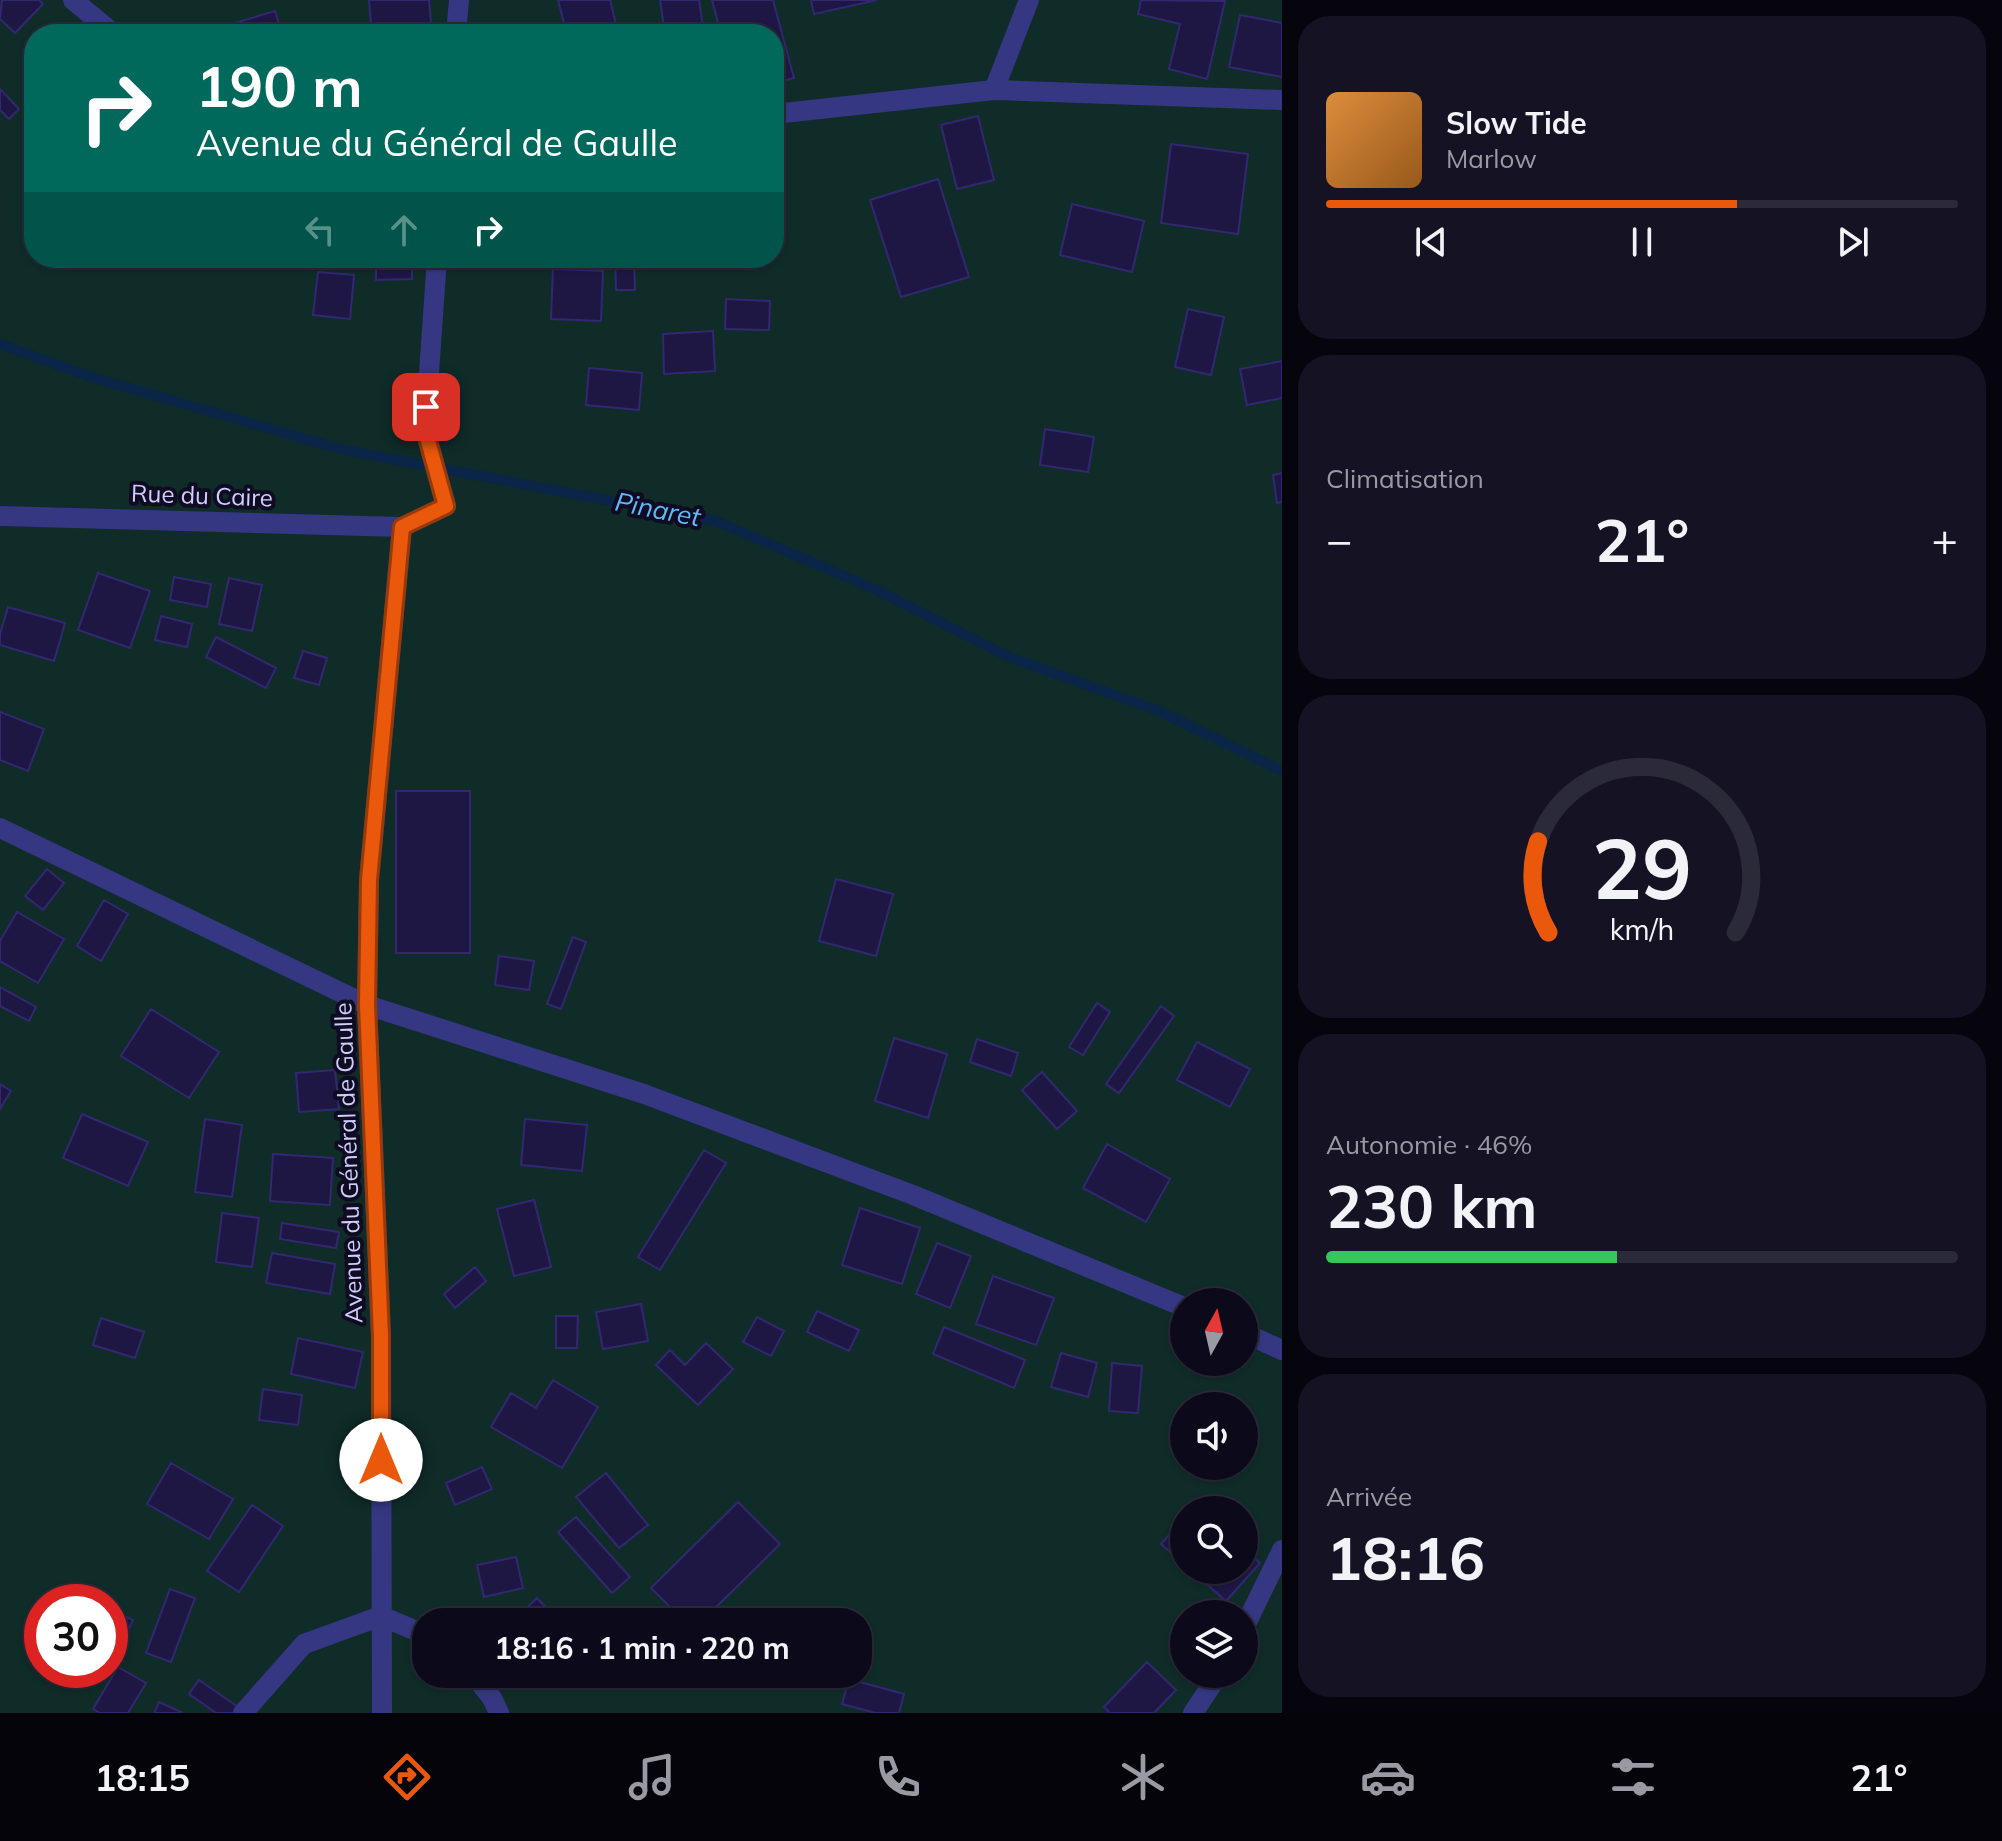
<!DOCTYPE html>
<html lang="fr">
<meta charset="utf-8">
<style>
body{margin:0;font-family:Mulish,sans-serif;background:#141223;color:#f1f3f6;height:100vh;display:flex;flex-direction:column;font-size:30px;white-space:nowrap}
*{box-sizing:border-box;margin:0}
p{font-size:26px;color:#9a9aa2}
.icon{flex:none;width:44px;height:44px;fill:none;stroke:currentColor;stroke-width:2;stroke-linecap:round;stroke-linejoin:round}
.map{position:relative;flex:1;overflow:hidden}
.sheet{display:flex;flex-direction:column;gap:16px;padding:16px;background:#06050e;width:720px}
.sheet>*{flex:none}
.hud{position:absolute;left:24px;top:24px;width:760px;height:244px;border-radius:32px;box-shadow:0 2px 6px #0004,0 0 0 2px #2b2a39;background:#00695c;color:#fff;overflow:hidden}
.needle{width:52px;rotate:8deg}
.buttons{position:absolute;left:1170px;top:1288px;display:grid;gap:16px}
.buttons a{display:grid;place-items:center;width:88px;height:88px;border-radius:50%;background:#0b091a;box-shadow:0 2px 6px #0004,0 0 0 2px #2b2a39;font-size:40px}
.speed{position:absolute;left:24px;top:1584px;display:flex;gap:16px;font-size:40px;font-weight:700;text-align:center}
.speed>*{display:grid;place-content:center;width:104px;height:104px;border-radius:50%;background:#0b091a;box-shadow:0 2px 6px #0004,0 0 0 2px #2b2a39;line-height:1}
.speed .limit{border:12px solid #d22;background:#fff;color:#111}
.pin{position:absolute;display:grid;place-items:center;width:68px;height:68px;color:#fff;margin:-34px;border-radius:16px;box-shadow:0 4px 12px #0006}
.me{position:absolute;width:88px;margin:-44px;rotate:0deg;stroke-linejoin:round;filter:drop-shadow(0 0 6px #0008)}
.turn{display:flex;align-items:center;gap:28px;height:168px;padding:0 40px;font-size:36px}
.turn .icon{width:104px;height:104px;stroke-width:2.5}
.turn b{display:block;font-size:56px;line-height:68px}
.lanes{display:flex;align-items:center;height:76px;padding:0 40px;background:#0003;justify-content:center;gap:40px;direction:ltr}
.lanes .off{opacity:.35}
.big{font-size:60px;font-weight:700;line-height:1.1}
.sheet .tile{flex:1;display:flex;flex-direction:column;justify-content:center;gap:12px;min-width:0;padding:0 28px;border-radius:32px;background:#141223}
.sheet .dial{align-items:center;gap:0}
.dial svg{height:208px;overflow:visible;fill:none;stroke:#2b2a39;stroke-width:7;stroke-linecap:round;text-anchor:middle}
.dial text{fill:#f1f3f6;stroke:none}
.song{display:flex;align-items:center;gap:24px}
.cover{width:96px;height:96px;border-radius:12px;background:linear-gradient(135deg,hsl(30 70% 55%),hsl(30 70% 35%))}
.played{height:8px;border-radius:4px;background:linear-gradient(90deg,#ea580c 65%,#2b2a39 65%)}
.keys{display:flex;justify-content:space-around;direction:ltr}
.heat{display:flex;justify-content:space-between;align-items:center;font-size:44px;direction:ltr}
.charge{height:12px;border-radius:6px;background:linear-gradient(90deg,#34c759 46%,#2b2a39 0)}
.trip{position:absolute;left:412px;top:1608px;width:460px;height:80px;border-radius:32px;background:#0b091a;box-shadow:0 2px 6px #0004,0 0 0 2px #2b2a39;font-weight:700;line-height:80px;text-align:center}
.tabs{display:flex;height:128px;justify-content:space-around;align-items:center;background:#04040a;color:#9a9aa2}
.tabs .icon{width:56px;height:56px}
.tabs .selected{color:#ea580c}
.tabs b{font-size:36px;color:#f1f3f6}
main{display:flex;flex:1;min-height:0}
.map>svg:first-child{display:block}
</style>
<main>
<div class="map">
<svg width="1282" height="1713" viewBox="0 0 1282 1713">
<rect width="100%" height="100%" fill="#0f0c22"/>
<path fill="#0f2c29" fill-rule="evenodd" d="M0 0H1282V1713H0ZM34 34H774V258H34ZM1184 1302H1244V1362H1184ZM1184 1406H1244V1466H1184ZM1184 1510H1244V1570H1184ZM42 1602H110V1670H42ZM1184 1614H1244V1674H1184ZM426 1622H858V1674H426Z"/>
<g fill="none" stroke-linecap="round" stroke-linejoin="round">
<path stroke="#0a2548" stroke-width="10" d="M0 344 94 378 344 450 716 521 879 591 1009 657 1159 711 1282 771"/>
</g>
<path fill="#1e1744" stroke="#322871" stroke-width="2" d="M2 0H39L43 4 15 33 0 19Z
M369 0H429L432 34H372Z
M558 0H610L616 24 567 34Z
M660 0H699L704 34H665Z
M712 0H773L794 78 774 83V34H721Z
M811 0H877L814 14Z
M1141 0 1225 1 1207 79 1169 69 1180 24 1138 14Z
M275 11 282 34H227L225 26Z
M1240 15 1282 23V77L1229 67Z
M0 89 19 109 9 119 0 110Z
M978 116 994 180 957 189 941 125Z
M1171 144 1248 154 1238 234 1161 223Z
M938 179 969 277 901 297 870 200Z
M1072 204 1144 221 1132 272 1060 255Z
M376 258H412V279L376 280Z
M615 258H634L635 290H616Z
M553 269 603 271 601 321 551 319Z
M318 272 354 275 350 319 313 315Z
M726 299 770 301 769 330 725 329Z
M1188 309 1224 317 1211 375 1175 367Z
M713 331 715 371 664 374 663 334Z
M1282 361V398L1247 405 1240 369Z
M589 368 642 373 639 410 586 405Z
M1045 429 1094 437 1088 472 1040 465Z
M1282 473V502L1277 503 1273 475Z
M98 573 150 591 130 648 78 630Z
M174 577 211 584 207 607 170 600Z
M229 578 262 585 252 631 219 624Z
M8 607 65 623 54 661 0 645V634Z
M161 616 192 624 187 647 155 640Z
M216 637 276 668 266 688 206 657Z
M303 651 327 658 319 685 294 678Z
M0 712 44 729 28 771 0 760Z
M396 791H470V953H396Z
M47 869 64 883 43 910 25 896Z
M836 879 893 894 876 956 819 941Z
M104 900 128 914 101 961 77 946Z
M17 912 64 939 38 983 0 961V941Z
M573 937 586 942 561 1009 547 1004Z
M499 956 534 961 529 990 495 985Z
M0 987 36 1007 29 1021 0 1006Z
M1097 1003 1110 1012 1083 1055 1069 1047Z
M1161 1006 1174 1016 1119 1093 1106 1084Z
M151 1009 219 1052 189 1098 121 1056Z
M894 1038 947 1054 928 1118 875 1101Z
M977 1039 1018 1053 1011 1076 970 1062Z
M1197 1042 1250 1069 1230 1107 1177 1080Z
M335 1070 339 1109 299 1112 296 1073Z
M1042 1072 1077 1111 1057 1129 1022 1090Z
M0 1084 11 1091 0 1109Z
M82 1114 148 1142 128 1186 63 1158Z
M205 1119 242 1125 232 1197 195 1192Z
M525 1119 587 1125 582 1171 521 1165Z
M1107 1144 1170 1179 1146 1222 1083 1188Z
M704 1150 726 1163 660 1270 638 1257Z
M273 1154 333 1158 330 1205 270 1201Z
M534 1200 551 1267 514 1276 497 1209Z
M860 1208 920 1228 902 1284 842 1265Z
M222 1213 259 1218 252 1267 216 1262Z
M282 1223 339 1232 336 1248 280 1239Z
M937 1243 971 1256 950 1308 916 1294Z
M272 1253 335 1264 330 1294 266 1283Z
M475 1267 486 1281 455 1308 444 1294Z
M993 1276 1054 1298 1036 1345 976 1324Z
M641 1304 648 1341 603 1349 596 1312Z
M817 1311 859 1330 849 1351 807 1332Z
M556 1316H578L577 1348H556Z
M757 1317 784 1331 771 1356 743 1342Z
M101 1318 144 1332 135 1358 93 1345Z
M944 1327 1025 1360 1014 1388 933 1354Z
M298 1338 363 1352 355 1388 291 1374Z
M706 1343 733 1369 698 1405 656 1365 670 1350 685 1365Z
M1061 1353 1097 1363 1088 1397 1051 1387Z
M1112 1363 1142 1366 1138 1413 1109 1411Z
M553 1380 598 1407 562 1468 491 1427 511 1393 536 1408Z
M263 1389 302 1395 298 1425 259 1420Z
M171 1463 233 1499 209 1539 147 1504Z
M482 1467 492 1489 455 1505 446 1483Z
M606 1473 648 1525 619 1548 576 1497Z
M738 1502 780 1544 701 1622H685L651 1588Z
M252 1505 283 1526 239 1592 207 1571Z
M576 1517 630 1577 612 1593 558 1532Z
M1184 1518V1564L1161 1544Z
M1244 1549 1260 1563 1226 1601 1191 1570H1244Z
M516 1557 523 1588 484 1597 477 1565Z
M170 1589 195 1598 171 1662 146 1653Z
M537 1598 560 1622H512Z
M110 1610 133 1620 122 1644 110 1639Z
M1147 1662 1176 1690 1154 1713H1110L1104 1707Z
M118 1667 146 1683 128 1713H100L93 1709Z
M71 1670H98L91 1682Z
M849 1679 904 1694 899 1713H876L842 1704Z
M199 1680 238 1707 234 1713H216L189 1694Z
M159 1702 183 1713H154Z"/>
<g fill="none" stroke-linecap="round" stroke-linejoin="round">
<path stroke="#353783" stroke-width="20" d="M73 0 114 34
M456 34 459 0
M994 90 1029 0
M774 114 994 90 1282 100
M0 516 402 527
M0 828 367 1005 644 1094 913 1195 1184 1307
M1244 1333 1282 1350
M1244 1628 1282 1550
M473 1674 492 1698 499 1713
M243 1713 304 1644 381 1616 426 1635
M382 1713 381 1336 367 1005 369 880 402 527 446 506 425 430 437 258
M1193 1713 1219 1674"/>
</g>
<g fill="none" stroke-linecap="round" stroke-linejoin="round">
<defs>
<path id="route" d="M381 1460V1336L367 1005 369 880 402 527 446 506 425 430 426 407"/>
</defs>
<use href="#route" stroke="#983908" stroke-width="20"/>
<use href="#route" stroke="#ea580c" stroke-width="14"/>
</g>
<g text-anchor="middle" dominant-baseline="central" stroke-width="8" stroke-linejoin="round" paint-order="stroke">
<g font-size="24" fill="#d0cdff" stroke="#0f0c22">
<text transform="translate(202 495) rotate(2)">Rue du Caire</text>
<text transform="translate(348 1163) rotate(-92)">Avenue du Général de Gaulle</text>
</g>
<g font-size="26" font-style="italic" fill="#5bbdff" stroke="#0f0c22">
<text transform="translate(658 509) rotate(11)">Pinaret</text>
</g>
</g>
</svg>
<div class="buttons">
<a><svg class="needle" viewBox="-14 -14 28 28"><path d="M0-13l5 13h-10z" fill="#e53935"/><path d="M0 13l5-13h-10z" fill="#9a9aa2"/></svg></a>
<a><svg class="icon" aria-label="sound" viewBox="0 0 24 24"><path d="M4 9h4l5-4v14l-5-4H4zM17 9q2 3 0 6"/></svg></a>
<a><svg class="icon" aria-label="search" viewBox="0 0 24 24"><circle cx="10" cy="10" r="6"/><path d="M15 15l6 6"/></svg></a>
<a><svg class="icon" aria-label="layers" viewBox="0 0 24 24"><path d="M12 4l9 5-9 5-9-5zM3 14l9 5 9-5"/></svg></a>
</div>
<div class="speed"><div class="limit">30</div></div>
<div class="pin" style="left:426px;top:407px;background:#d93025"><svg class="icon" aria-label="arrive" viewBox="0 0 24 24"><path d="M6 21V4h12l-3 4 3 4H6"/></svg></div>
<svg class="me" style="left:381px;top:1460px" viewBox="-20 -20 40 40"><circle r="19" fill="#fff"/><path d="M0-13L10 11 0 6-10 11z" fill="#ea580c"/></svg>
<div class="trip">18:16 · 1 min · 220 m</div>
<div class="hud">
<div class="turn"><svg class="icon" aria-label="right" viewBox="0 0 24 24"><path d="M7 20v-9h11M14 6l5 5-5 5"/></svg><div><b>190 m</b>Avenue du Général de Gaulle</div></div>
<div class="lanes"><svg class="icon off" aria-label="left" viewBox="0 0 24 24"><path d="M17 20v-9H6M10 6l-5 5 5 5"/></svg><svg class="icon off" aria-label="ahead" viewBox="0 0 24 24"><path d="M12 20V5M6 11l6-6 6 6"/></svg><svg class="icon" aria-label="right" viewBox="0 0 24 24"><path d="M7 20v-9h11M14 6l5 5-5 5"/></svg></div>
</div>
</div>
<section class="sheet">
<div class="tile">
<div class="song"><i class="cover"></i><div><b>Slow Tide</b><p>Marlow</p></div></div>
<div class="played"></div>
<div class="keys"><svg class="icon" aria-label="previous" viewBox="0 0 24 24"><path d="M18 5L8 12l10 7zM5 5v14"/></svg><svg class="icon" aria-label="pause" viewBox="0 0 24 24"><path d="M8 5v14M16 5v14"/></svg><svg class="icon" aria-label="next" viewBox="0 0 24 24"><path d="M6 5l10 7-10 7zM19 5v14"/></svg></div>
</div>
<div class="tile"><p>Climatisation</p>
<div class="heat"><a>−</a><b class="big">21°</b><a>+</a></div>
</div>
<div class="tile dial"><svg viewBox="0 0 100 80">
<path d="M14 69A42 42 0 1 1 86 69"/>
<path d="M14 69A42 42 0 0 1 10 34" stroke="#ea580c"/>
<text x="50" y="56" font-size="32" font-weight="700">29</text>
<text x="50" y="72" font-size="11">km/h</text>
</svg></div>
<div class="tile"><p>Autonomie · 46%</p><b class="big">230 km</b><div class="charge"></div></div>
<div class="tile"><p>Arrivée</p><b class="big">18:16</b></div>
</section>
</main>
<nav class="tabs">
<b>18:15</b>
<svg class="icon selected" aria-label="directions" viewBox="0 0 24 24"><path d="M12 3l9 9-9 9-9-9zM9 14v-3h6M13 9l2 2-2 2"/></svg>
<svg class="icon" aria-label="music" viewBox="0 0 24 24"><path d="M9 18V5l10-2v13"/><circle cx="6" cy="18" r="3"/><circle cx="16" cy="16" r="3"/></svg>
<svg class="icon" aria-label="phone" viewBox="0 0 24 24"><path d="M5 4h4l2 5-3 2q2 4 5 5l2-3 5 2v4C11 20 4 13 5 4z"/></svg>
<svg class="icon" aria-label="climate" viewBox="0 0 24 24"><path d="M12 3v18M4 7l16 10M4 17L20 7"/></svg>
<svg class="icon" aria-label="car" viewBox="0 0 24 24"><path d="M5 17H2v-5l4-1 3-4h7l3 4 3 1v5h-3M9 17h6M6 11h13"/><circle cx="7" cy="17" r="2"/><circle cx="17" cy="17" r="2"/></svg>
<svg class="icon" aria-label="filters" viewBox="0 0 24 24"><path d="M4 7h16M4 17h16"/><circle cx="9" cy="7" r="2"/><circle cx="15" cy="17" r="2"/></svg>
<b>21°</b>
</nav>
